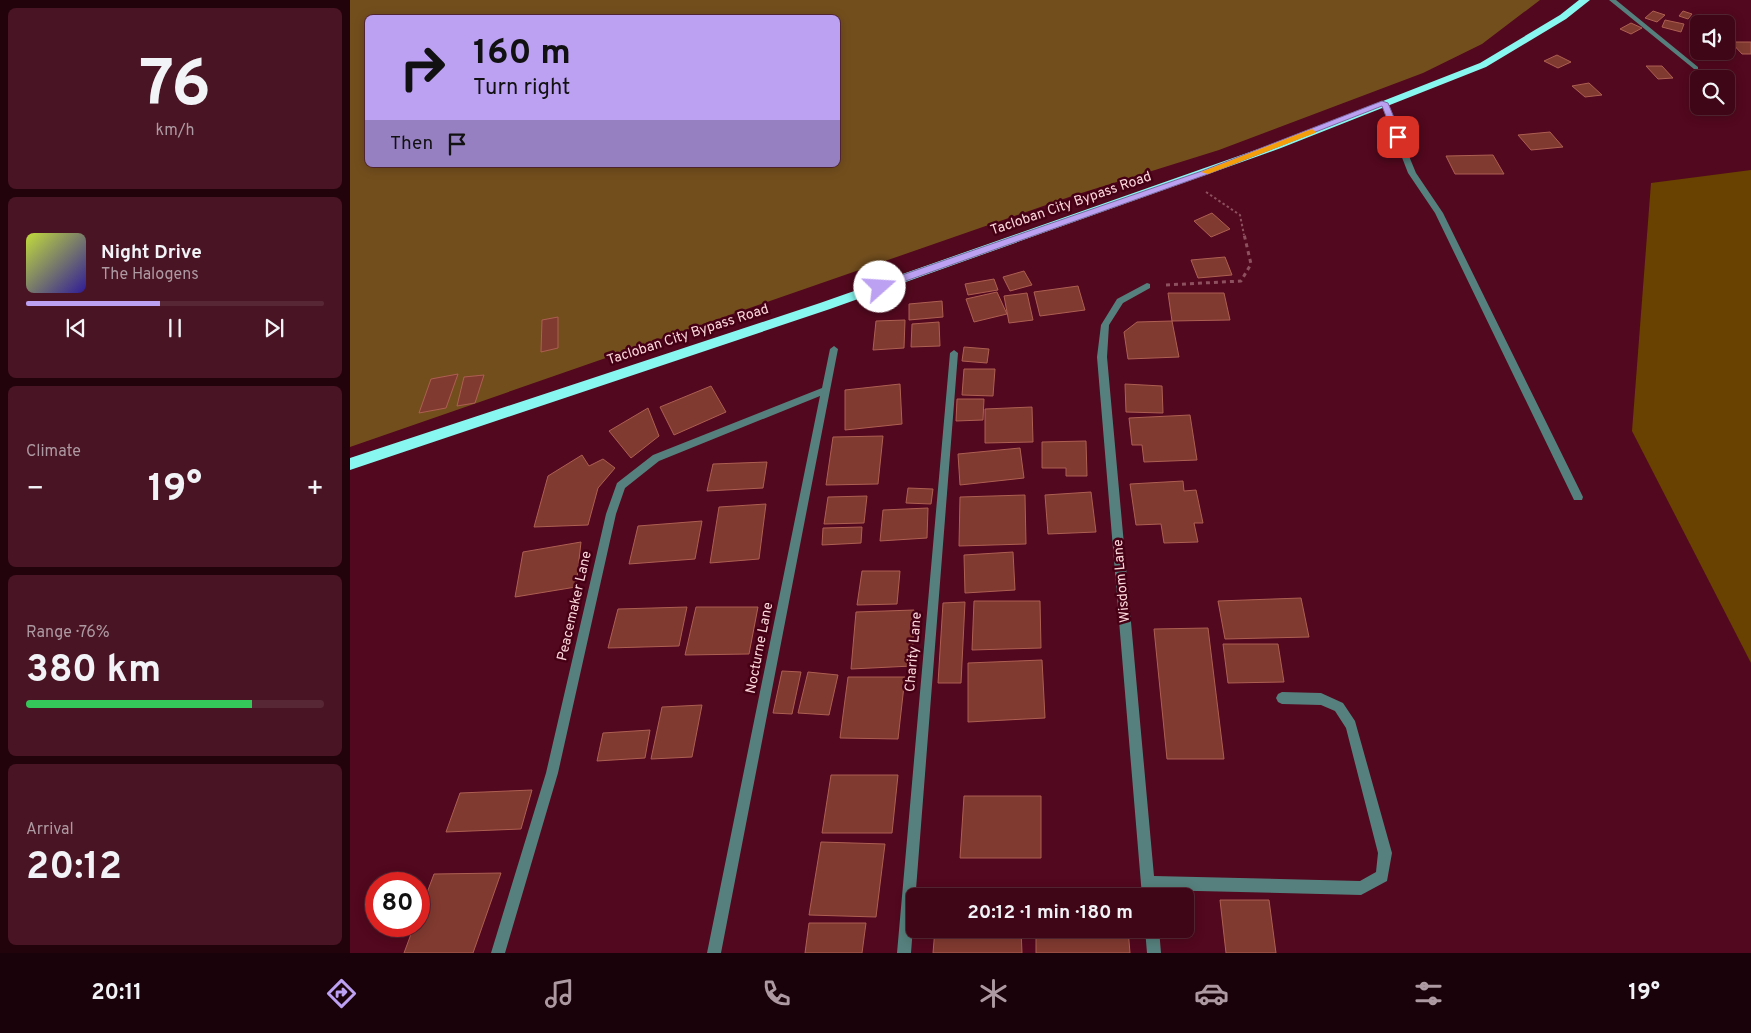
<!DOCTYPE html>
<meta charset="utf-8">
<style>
body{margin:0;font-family:Overpass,sans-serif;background:#491423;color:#f1f3f6;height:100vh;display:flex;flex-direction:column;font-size:19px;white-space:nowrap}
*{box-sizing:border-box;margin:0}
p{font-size:16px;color:#ad99a1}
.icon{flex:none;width:28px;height:28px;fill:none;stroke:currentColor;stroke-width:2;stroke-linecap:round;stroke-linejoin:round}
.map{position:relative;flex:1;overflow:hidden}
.drawer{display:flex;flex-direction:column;gap:8px;padding:8px;background:#22030c;width:350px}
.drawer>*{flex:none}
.top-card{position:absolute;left:15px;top:15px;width:475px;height:152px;border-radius:8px;box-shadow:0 2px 12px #0003,0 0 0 1px #572735;background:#bca0f2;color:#111;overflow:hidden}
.controls{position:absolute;left:1340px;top:15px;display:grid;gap:10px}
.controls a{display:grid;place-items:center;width:45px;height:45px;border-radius:8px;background:#3e0616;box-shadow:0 2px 12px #0003,0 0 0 1px #572735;font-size:25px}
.speed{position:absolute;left:15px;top:872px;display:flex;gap:10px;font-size:25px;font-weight:700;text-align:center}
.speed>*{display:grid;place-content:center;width:65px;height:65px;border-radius:50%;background:#3e0616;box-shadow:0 2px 12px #0003,0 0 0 1px #572735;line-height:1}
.speed .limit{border:8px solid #d22;background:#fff;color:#111}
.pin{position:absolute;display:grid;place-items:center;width:42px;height:42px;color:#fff;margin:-21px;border-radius:10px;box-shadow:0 2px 8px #0006}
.me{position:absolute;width:55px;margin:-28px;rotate:71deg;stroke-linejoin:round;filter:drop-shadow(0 0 4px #0008)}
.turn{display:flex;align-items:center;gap:18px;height:105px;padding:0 25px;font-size:22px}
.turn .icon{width:65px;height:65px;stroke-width:2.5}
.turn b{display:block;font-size:35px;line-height:42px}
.then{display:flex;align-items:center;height:48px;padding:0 25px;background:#0003;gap:10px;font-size:19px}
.big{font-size:38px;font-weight:700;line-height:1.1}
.drawer .card{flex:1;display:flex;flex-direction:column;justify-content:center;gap:8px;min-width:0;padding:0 18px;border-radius:8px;background:#491423}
.drawer .dial{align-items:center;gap:0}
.dial b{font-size:65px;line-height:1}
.song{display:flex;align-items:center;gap:15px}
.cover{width:60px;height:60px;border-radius:8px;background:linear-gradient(135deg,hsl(70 70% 55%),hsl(250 70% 35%))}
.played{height:5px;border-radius:2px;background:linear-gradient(90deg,#bca0f2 45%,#572735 45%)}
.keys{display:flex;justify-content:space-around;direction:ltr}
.heat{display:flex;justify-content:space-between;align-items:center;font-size:28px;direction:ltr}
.charge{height:8px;border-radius:4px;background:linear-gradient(90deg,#34c759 76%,#572735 0)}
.trip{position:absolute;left:556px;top:888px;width:288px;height:50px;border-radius:8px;background:#3e0616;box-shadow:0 2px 12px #0003,0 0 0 1px #572735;font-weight:700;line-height:50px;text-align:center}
.tab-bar{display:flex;height:80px;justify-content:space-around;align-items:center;background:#190209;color:#ad99a1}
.tab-bar .icon{width:35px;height:35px}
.tab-bar .active{color:#bca0f2}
.tab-bar b{font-size:22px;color:#f1f3f6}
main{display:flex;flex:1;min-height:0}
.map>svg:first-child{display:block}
</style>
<main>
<section class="drawer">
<div class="card dial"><b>76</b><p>km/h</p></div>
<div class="card">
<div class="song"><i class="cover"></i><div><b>Night Drive</b><p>The Halogens</p></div></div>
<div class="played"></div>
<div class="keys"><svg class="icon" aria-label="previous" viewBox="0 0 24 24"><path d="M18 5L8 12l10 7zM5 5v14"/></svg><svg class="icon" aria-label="pause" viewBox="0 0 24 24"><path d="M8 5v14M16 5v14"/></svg><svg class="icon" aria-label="next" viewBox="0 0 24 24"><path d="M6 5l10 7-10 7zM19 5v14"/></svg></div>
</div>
<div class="card"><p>Climate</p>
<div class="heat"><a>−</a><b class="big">19°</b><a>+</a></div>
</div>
<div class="card"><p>Range · 76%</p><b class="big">380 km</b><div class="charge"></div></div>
<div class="card"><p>Arrival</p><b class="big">20:12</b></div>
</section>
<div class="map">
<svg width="1401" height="953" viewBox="0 0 1401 953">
<rect width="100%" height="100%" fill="#52081e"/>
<path fill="#694101" d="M1401 170V663L1282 431 1301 183Z"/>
<path fill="#734e1d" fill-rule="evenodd" d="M0 0H1190L1132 44 1073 73 869 150 725 195 0 447ZM18 18H488V165H18Z"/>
<path fill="#813a30" stroke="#ad5f52" d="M1303 11 1315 15 1307 22 1295 18Z
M1333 11 1342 14 1338 19 1329 16Z
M1315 20 1334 24 1331 32 1312 27Z
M1281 23 1292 28 1281 34 1270 29Z
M1381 42H1401V54H1392Z
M1207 55 1221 62 1208 68 1194 61Z
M1296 66H1312L1323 78 1308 79Z
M1239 83 1252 95 1235 97 1222 86Z
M1200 132 1213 147 1181 150 1168 135Z
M1143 155 1154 174H1105L1096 156Z
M862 213 880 229 861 237 844 221Z
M875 257 882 275 848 278 841 260Z
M674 271 682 285 660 291 653 277Z
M644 279 648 290 618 295 615 284Z
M728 286 735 310 690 316 684 292Z
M647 292 657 314 624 322 616 299Z
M677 293 683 320 659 323 654 296Z
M818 293H874L880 320 822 321Z
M592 301 593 317 559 320V304Z
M208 317V348L191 352 192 320Z
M555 320 554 348 523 350 526 321Z
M822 321 829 357 778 359 774 332 787 322Z
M589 322 590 346 561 347 562 324Z
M614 347 639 349 637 363 612 361Z
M614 369H645L643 396 612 395Z
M108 374 96 408 69 413 81 379Z
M134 375 125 403 107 406 114 377Z
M550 384 552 424 495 430V390Z
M775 384 812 386 813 413 776 412Z
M361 386 376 412 324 435 310 407Z
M607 399H634L633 420 606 421Z
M682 407 683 442 635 443V409Z
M298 408 309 436 281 458 259 431Z
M840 415 847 460 794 462 792 445H782L779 418Z
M533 436 528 484 476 485 483 437Z
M736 441 737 476H716V468H692V442Z
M670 448 674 478 610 485 608 454Z
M232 455 239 466 253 459 265 468 248 488 238 525 184 527 198 476Z
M417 462 413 488 357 491 363 464Z
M833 481 834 491 846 490 853 523H844L848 542 814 543 811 524 786 525 780 484Z
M558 488 583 489 581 504 556 503Z
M741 492 746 532 698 534 695 495Z
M675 495 676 544 609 546 610 497Z
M517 496 514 523 474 524 478 497Z
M416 504 409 559 360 563 369 507Z
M578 508 577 538 530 541 533 510Z
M352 521 345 559 279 564 288 526Z
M512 527 511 543 472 545 473 528Z
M231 542 226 587 165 597 173 552Z
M663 552 665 590 615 593 614 555Z
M512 571H550L547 604 507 605Z
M951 598 959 637 875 639 868 601Z
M624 601H690L691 648 622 650Z
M615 602 611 683H588L593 603Z
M337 607 329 646 258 648 268 609Z
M346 607H408L399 654 335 655Z
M564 610 562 666 501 669 506 612Z
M858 628 874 759H817L804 629Z
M873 644H928L934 682 878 683Z
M692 660 695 718 618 722V663Z
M432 671 451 672 442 714 423 713Z
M458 672 488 675 479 715 448 713Z
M498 677H555L548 739 490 738Z
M352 705 342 757 301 759 312 707Z
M300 730 295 758 247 761 253 733Z
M481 775H548L542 833H472Z
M182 790 171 829 96 832 110 793Z
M614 796H691V858H610Z
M471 842 535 844 526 917 459 915Z
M151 873 123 953H54L64 926H69V914L84 874Z
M589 889H671V896H588Z
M762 892V896H685Z
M870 900H919L926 953H876Z
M459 923H516L512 953H455Z
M585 929H671L672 953H583Z
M686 929H778L780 953H686Z"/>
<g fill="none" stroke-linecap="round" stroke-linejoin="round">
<path stroke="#8d505f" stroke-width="2" stroke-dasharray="2.5 2.5" stroke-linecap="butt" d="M856 192 890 215 894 235"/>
<path stroke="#8d505f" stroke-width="3" stroke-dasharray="4 4" stroke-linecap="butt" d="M816 285 891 281 901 264 894 234"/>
<path fill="#56807d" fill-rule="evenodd" d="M1259 0H1266L1348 67V69H1344Z
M1032 102 1037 103 1066 173 1093 213 1233 497 1232 500H1224L1085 213 1058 173 1031 103Z"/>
<path fill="#56807d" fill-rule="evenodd" d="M797 283 800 284V288L773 303 759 325 757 357 804 876 1010 881 1026 872 1028 853 996 728 985 711 971 705 932 704 928 702 926 698 928 694 932 692 971 693 993 703 1005 721 1042 853 1037 881 1011 895 805 890 806 896H792L747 357 751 325 767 299Z
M484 346 488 349 371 953H357L470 396 309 461 275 488 266 514 208 773 155 953H141L196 773 256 514 267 483 303 455 472 388 480 349Z
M604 350 608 353 561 953H547L600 353Z
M795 929H809L811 953H797Z"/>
<path fill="#87f7f0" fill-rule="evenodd" d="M1229 0H1240L1216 19 1136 67 931 148 480 309 0 470V458L470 303 923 144 1130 63 1210 15Z"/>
</g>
<path fill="#bca0f2" stroke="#7a689d" d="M1032 101 1038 103 1052 137 1051 139 1044 137 1032 106 858 174 533 289H526L525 287 526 284 852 171Z"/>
<path fill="#f59e0b" d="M962 129 966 132 965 133 858 174 851 172Z"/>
<g text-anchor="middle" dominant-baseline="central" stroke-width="5" stroke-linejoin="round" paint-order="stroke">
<g font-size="14" fill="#fbd6da" stroke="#460015">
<text transform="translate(721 204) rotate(-19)">Tacloban City Bypass Road</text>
<text transform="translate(338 335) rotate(-18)">Tacloban City Bypass Road</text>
<text transform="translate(772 581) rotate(-95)">Wisdom Lane</text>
<text transform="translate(225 606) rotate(-77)">Peacemaker Lane</text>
<text transform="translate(410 648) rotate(-79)">Nocturne Lane</text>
<text transform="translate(564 652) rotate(-85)">Charity Lane</text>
</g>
</g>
</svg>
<div class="controls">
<a><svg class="icon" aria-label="sound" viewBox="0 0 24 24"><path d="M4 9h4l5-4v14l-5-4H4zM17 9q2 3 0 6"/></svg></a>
<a><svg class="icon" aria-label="search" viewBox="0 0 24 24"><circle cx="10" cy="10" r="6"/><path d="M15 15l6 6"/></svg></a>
</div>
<div class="speed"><div class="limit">80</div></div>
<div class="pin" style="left:1048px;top:137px;background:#d93025"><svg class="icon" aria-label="arrive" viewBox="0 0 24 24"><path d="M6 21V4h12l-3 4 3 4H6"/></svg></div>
<svg class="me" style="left:530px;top:287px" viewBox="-20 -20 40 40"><circle r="19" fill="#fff"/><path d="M0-13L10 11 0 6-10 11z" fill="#bca0f2"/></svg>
<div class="trip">20:12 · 1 min · 180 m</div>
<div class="top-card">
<div class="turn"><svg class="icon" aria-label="right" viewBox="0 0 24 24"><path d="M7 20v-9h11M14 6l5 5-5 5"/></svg><div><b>160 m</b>Turn right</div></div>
<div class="then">Then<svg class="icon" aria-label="arrive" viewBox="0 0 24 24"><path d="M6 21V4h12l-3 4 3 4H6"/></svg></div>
</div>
</div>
</main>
<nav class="tab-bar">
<b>20:11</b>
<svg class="icon active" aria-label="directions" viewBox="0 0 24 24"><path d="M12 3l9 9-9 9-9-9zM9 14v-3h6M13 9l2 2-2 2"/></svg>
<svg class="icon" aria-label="music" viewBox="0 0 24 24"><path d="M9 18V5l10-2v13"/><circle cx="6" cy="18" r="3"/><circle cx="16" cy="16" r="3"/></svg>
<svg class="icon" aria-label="phone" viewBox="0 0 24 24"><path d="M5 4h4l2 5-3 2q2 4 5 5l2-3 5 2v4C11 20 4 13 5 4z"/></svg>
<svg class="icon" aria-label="climate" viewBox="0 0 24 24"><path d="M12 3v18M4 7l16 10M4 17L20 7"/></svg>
<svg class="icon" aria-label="car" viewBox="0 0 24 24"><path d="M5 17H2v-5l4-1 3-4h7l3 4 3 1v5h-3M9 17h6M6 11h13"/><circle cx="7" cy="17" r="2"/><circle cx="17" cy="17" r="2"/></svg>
<svg class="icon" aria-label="filters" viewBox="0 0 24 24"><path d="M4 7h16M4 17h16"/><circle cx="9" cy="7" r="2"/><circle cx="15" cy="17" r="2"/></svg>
<b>19°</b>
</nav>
